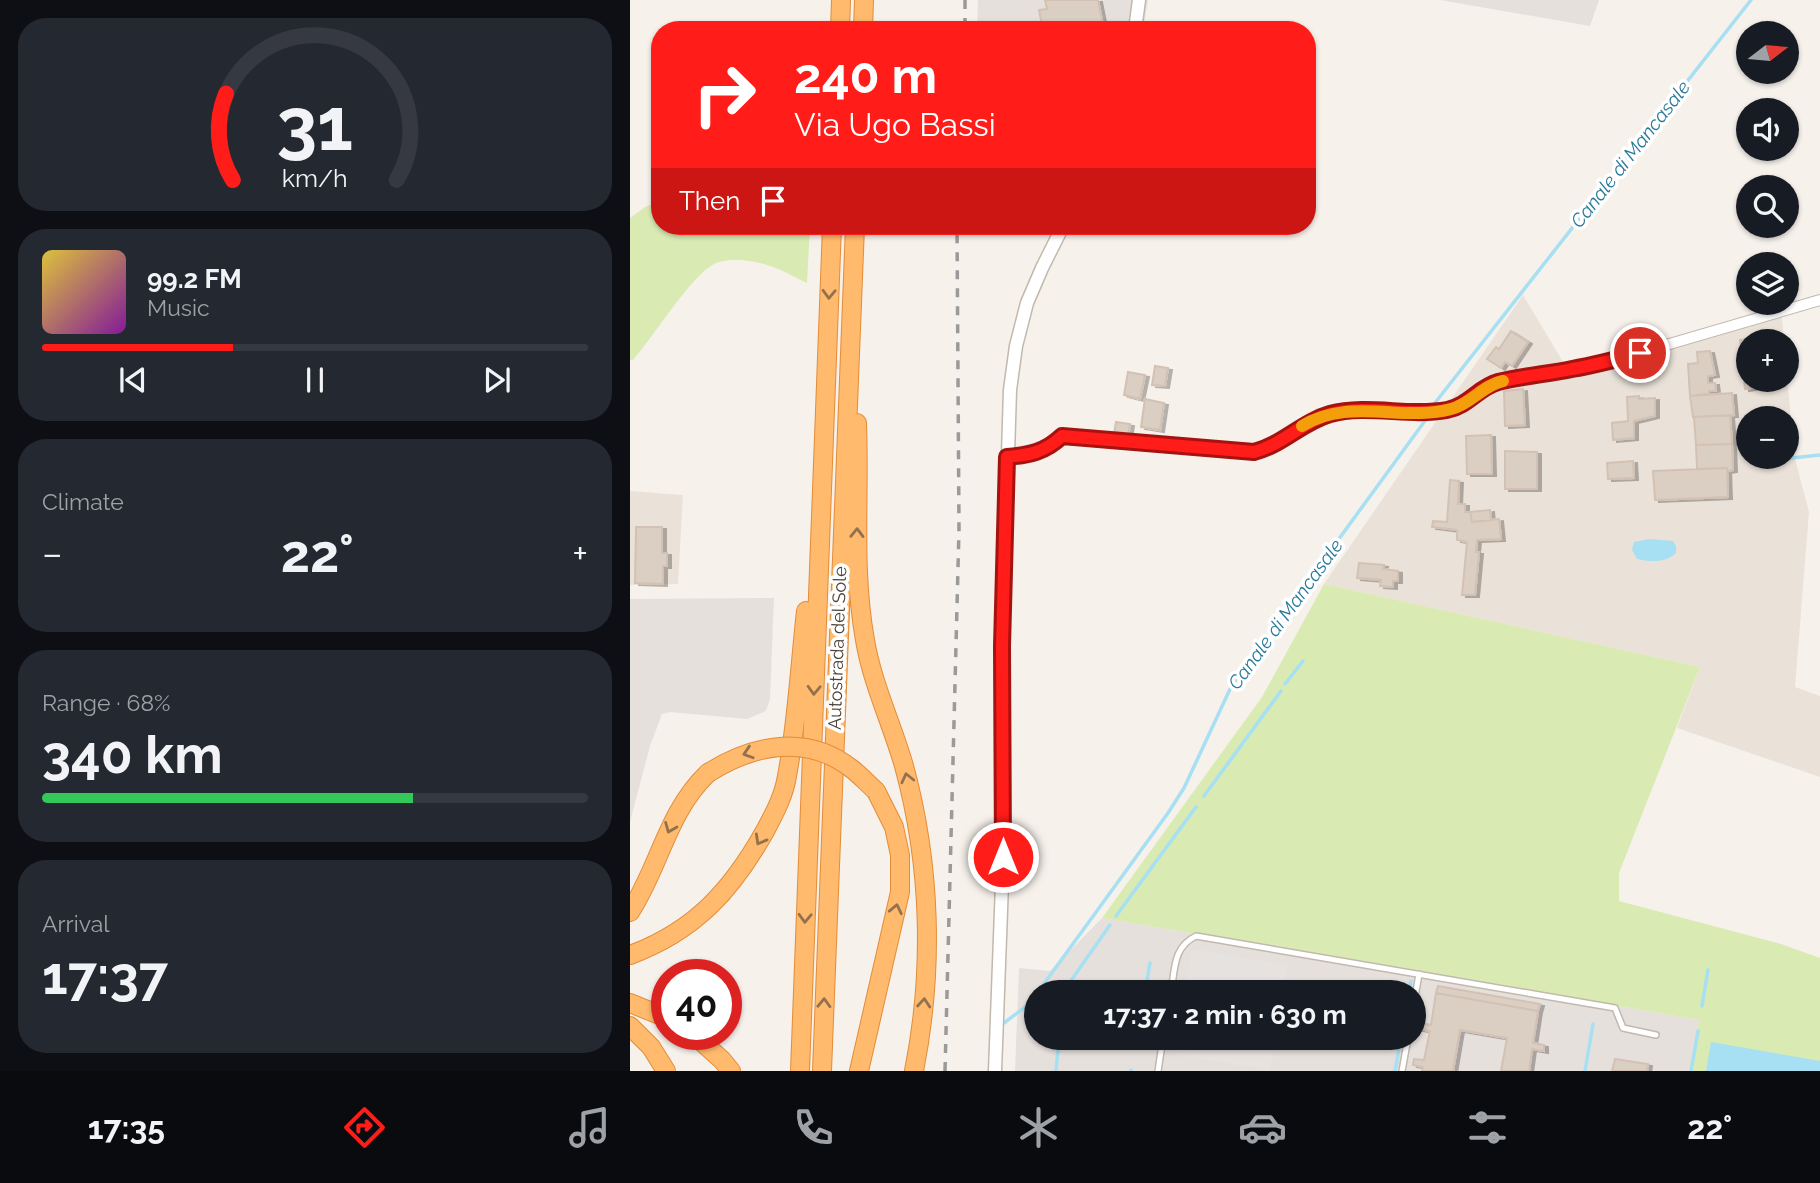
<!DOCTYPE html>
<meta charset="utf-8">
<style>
body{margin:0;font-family:Raleway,sans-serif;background:#242831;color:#f1f3f6;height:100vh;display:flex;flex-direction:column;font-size:26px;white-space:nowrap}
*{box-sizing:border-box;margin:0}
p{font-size:23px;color:#9ea1a6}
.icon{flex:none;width:38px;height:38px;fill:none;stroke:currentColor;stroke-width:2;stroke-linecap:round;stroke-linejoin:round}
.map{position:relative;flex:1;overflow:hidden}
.details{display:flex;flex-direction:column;gap:18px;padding:18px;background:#0d0f14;width:630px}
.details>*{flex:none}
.top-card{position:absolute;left:21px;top:21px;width:665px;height:214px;border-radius:28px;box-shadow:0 2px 5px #0004;background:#ff1c19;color:#fff;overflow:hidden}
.needle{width:46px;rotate:74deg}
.controls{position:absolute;left:1106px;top:21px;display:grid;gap:14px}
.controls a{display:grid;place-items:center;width:63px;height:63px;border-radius:50%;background:#171b24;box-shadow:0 2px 5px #0004;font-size:35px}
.speed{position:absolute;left:21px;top:959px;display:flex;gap:14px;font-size:35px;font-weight:700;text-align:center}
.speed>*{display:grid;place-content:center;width:91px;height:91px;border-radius:50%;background:#171b24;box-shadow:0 2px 5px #0004;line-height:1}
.speed .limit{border:10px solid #d22;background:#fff;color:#111}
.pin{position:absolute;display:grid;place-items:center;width:60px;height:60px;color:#fff;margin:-30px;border:4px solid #fff;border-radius:50%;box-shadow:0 2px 7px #0007}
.me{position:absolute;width:77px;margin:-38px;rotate:0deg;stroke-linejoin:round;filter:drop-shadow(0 0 5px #0008)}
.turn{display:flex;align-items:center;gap:24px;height:147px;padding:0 28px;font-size:32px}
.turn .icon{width:91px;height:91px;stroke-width:2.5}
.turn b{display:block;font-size:49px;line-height:60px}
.then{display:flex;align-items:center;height:66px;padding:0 28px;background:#0003;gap:14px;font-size:26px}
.big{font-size:52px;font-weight:700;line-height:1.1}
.details .tile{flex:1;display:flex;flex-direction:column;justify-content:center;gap:10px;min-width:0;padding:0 24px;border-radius:28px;background:#242831}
.details .dial{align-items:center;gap:0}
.dial svg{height:182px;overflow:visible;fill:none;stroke:#363941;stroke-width:7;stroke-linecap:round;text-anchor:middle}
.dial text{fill:#f1f3f6;stroke:none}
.song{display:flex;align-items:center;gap:21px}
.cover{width:84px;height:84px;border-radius:10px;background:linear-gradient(135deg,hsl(50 70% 55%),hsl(290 70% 35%))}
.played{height:7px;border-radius:4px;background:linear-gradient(90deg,#ff1c19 35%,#363941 35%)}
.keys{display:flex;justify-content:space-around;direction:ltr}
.heat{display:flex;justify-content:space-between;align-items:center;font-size:38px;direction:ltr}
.charge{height:10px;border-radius:5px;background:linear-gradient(90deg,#34c759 68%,#363941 0)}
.trip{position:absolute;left:394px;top:980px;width:402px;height:70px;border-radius:35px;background:#171b24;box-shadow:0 2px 5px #0004;font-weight:700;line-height:70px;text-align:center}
.dock{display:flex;height:112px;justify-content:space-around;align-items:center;background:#090b0e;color:#9ea1a6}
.dock .icon{width:49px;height:49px}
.dock .active{color:#ff1c19}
.dock b{font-size:32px;color:#f1f3f6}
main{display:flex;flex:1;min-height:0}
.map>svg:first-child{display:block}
</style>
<main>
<section class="details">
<div class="tile dial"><svg viewBox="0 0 100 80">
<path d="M14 69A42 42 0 1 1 86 69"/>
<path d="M14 69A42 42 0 0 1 11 31" stroke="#ff1c19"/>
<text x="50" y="56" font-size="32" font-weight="700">31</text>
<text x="50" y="72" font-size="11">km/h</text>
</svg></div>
<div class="tile">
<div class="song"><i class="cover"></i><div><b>99.2 FM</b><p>Music</p></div></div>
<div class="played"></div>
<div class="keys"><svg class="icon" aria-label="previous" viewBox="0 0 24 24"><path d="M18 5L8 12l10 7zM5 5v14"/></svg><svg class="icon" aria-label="pause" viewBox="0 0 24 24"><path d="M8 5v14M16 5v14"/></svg><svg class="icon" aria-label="next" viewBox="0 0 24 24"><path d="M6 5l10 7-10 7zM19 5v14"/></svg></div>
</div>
<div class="tile"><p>Climate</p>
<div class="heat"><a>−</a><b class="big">22°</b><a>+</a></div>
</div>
<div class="tile"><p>Range · 68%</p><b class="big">340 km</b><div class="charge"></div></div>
<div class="tile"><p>Arrival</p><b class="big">17:37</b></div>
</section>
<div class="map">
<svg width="1190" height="1071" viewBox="0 0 1190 1071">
<defs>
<filter id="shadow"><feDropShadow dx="4" dy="2" stdDeviation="0" flood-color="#0004"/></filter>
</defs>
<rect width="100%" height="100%" fill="#f6f1eb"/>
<path fill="#eae2d9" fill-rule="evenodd" d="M893 295 936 367 1021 349 1151 308 1154 341H1118V380H1157V375L1164 455 1179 512 1165 687 1190 696V777L1047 728 1070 667 694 584ZM1118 418H1157V457H1118Z
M0 491 53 495 48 584 0 585Z"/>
<path fill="#e6e0dc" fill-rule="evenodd" d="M348 0H518L513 30H347Z
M810 0H969L960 26Z
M144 598 140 699 136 711 117 719 40 712 32 714 20 746 0 822V599Z
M472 918 1069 1020 1061 1071H385L389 968 420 971ZM406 992H784V1038H406Z"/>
<path fill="#d9ebb3" d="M30 201V226H180L177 283C164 277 151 269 137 265 123 260 97 257 84 264 60 277 24 336 3 360H0V218L15 207Z
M694 584 1070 667 989 873V901L1151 944 1190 958V1071H1061L1069 1020 472 918 632 697Z"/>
<path fill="#e5e2df" d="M562 949 657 965 653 992H555Z
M547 1038H646L640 1070 544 1054Z"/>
<path fill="#a7dff3" d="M1020 539 1043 541 1046 546V553C1036 563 1020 562 1007 559L1002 550 1004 542Z
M1081 1042 1190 1061V1071H1076Z"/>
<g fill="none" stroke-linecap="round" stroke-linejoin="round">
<path stroke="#a7dff3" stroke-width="3.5" d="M801 408 1121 0
M1123 462 1190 455
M655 684 673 661
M574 796 651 691
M486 916 566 807
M408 992 538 813 554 788 601 687 797 418
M433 992 480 925
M515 992 520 963
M779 992 781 981
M1072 1006 1078 970
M374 1023 399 1004 406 995
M506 1043 507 1038
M426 1071 429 1038
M501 1071V1070
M765 1071 771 1038
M955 1071 963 1024
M1061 1071 1068 1031"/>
</g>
<path fill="#dbcec3" stroke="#d3c2b3" stroke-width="2" filter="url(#shadow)" d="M415 0H468L474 30H413L409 10 417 9Z
M881 331 898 342 882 366 875 362 871 368 857 359 866 347 869 349Z
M1121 339V341H1118V380H1144L1145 384 1115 389 1110 340Z
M1080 351 1085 375 1078 376V383H1085L1086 391H1079V394L1060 396 1058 364 1068 363 1067 352Z
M525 366 538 368 535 386 522 385Z
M498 372 515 375 510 399 494 395Z
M893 389 895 425 875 426 874 391Z
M1102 393 1104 415 1063 417 1060 396Z
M1009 396V399L1025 398V416L1004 421V438L983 440 982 423 998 421 997 397Z
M515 399 534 403 530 430 511 427Z
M1100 415 1102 444 1066 445 1064 417Z
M486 422 500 424 498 437 484 434Z
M861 435 862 474H837L836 436Z
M1102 444 1103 470 1097 471V468L1067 469 1066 445Z
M875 451 907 452V489H875Z
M1003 461 1004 478 978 479 977 463Z
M1097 468 1098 497 1025 500 1023 471Z
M820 480 829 481 828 504H835V512H840L842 522 869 519 871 539 847 540 846 552H849L845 595H832L837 542 827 540V530L802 527 803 521 817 522Z
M860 510 861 520 842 522 840 512Z
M6 527H32V553H37V566H33V584L5 583Z
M729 563 754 565 753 569 768 571V581H763V587L750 586 751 580 727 578Z
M808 986 910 1004 908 1011 806 993Z
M806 993 908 1011 903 1043 914 1045V1051L902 1049 899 1071H871L877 1038 830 1030 823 1071H792L793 1067 783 1065 784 1059 794 1060 800 1031 789 1029 790 1023 801 1025Z
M985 1059 1018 1064 1017 1071H982Z"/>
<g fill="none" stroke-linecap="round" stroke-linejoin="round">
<defs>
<path id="service" d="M541 992C545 969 543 947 566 936L985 1008 993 1028 1026 1035
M784 1003 789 974
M528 1071 533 1038
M772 1071 778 1038"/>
<path id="minor" d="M377 457C399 455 415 452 432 436L624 452 647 443 675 423 701 414 734 410 792 412 823 409 866 382 988 359 1190 300"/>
<path id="tertiary" d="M505 30 509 0
M365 1071 373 857 372 646 380 390 386 346 397 303 412 268 433 226"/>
<path id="motorway" d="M210 30 211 0
M233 30 234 0
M227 423C230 495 222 568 235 640 242 683 262 724 274 766 301 865 304 970 284 1071
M0 912C30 866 37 812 78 773
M0 955C65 931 102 890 135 831 144 814 154 796 157 776 167 723 170 665 176 611
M0 1003 37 1018
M0 1026 21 1047 36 1071
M63 1034 92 1060 101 1071
M170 1071 202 226
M192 1071 225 226
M229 1071 270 892V855L264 827 246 791"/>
</defs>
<use href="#service" stroke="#c2b8ad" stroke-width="8"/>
<use href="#minor" stroke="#c2b8ad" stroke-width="12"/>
<use href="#tertiary" stroke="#c2b8ad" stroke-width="15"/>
<use href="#motorway" stroke="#e38c38" stroke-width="20"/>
<use href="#service" stroke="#fff" stroke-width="5"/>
<use href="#minor" stroke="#fff" stroke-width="10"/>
<use href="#tertiary" stroke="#fff" stroke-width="12"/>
<use href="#motorway" stroke="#ffba6d" stroke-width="18"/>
<path stroke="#9a9a9a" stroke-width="3.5" stroke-dasharray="9 9" stroke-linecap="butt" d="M335 0V30
M315 1071 329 529 327 226"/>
<defs>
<path id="motorway-bridge" d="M78 773C123 745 176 733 222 769 230 775 238 784 246 791"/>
</defs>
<use href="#motorway-bridge" stroke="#e38c38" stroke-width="20" stroke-linecap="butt"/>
<use href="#motorway-bridge" stroke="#ffba6d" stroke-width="18"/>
</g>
<defs><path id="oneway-chevron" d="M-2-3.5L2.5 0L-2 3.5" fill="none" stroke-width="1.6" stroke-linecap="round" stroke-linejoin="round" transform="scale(1.75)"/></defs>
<g stroke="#93714d">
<use href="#oneway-chevron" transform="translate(199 294) rotate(92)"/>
<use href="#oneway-chevron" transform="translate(227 533) rotate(-89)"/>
<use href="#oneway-chevron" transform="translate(184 690) rotate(92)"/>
<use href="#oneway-chevron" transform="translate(118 753) rotate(162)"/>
<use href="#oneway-chevron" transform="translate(277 778) rotate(-103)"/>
<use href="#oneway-chevron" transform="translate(40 828) rotate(112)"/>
<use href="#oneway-chevron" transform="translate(130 840) rotate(119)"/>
<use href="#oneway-chevron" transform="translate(266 909) rotate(-78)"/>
<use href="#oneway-chevron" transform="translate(175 918) rotate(92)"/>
<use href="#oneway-chevron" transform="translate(194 1003) rotate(-88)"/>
<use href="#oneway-chevron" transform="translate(294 1003) rotate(-85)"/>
</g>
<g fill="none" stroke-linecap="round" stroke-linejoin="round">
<defs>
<path id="route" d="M373 857 372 646 377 457C400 455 415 452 432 436L624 452C652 445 672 422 700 414 738 404 779 417 817 410 838 406 849 387 868 382 892 376 918 374 942 369 965 365 988 359 1010 353"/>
</defs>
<use href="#route" stroke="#a61210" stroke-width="18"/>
<use href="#route" stroke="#ff1c19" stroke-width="12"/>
<path stroke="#f59e0b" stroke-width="12" d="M672 426C718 397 772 422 821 409 841 404 853 385 873 381"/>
</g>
<g text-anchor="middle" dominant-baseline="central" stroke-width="7" stroke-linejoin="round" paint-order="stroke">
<g font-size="18" fill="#4b4138" stroke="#fff">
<text transform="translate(207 648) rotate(-88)">Autostrada del Sole</text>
</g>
<g font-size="19" font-style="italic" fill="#27799a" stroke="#fff">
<text transform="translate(1000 154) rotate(-52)">Canale di Mancasale</text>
<text transform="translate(655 614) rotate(-54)">Canale di Mancasale</text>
</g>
</g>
</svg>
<div class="controls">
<a><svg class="needle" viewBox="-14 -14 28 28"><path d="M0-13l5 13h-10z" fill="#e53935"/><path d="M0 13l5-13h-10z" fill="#9ea1a6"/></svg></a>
<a><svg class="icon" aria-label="sound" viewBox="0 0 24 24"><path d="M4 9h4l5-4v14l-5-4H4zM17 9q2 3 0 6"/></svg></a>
<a><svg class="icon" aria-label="search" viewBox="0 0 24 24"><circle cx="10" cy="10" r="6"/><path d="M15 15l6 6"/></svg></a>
<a><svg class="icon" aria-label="layers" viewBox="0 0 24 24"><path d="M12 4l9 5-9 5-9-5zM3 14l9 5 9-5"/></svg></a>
<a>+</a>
<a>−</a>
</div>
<div class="speed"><div class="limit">40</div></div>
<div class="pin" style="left:1010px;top:353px;background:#d93025"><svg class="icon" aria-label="arrive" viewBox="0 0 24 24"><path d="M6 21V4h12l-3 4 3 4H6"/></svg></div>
<svg class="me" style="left:373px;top:857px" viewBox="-20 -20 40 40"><circle r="17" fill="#ff1c19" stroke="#fff" stroke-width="3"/><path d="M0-11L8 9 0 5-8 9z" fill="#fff"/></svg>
<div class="trip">17:37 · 2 min · 630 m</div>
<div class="top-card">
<div class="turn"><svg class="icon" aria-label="right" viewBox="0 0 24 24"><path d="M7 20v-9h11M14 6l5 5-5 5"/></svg><div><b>240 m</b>Via Ugo Bassi</div></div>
<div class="then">Then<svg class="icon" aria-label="arrive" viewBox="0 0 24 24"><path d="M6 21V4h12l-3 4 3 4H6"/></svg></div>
</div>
</div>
</main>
<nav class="dock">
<b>17:35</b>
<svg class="icon active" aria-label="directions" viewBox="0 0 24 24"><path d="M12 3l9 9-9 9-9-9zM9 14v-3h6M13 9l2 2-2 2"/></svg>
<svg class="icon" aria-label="music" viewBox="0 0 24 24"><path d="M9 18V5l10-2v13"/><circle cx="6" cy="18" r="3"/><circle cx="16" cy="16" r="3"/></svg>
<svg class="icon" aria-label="phone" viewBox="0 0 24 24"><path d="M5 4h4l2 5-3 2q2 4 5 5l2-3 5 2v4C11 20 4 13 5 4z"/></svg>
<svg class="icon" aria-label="climate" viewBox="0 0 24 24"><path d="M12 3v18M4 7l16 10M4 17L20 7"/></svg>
<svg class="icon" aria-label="car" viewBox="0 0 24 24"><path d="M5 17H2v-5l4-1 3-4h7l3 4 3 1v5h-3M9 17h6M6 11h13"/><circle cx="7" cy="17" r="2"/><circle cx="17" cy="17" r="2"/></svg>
<svg class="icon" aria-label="filters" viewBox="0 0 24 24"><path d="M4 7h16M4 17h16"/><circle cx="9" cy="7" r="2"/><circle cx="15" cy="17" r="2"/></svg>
<b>22°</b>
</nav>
